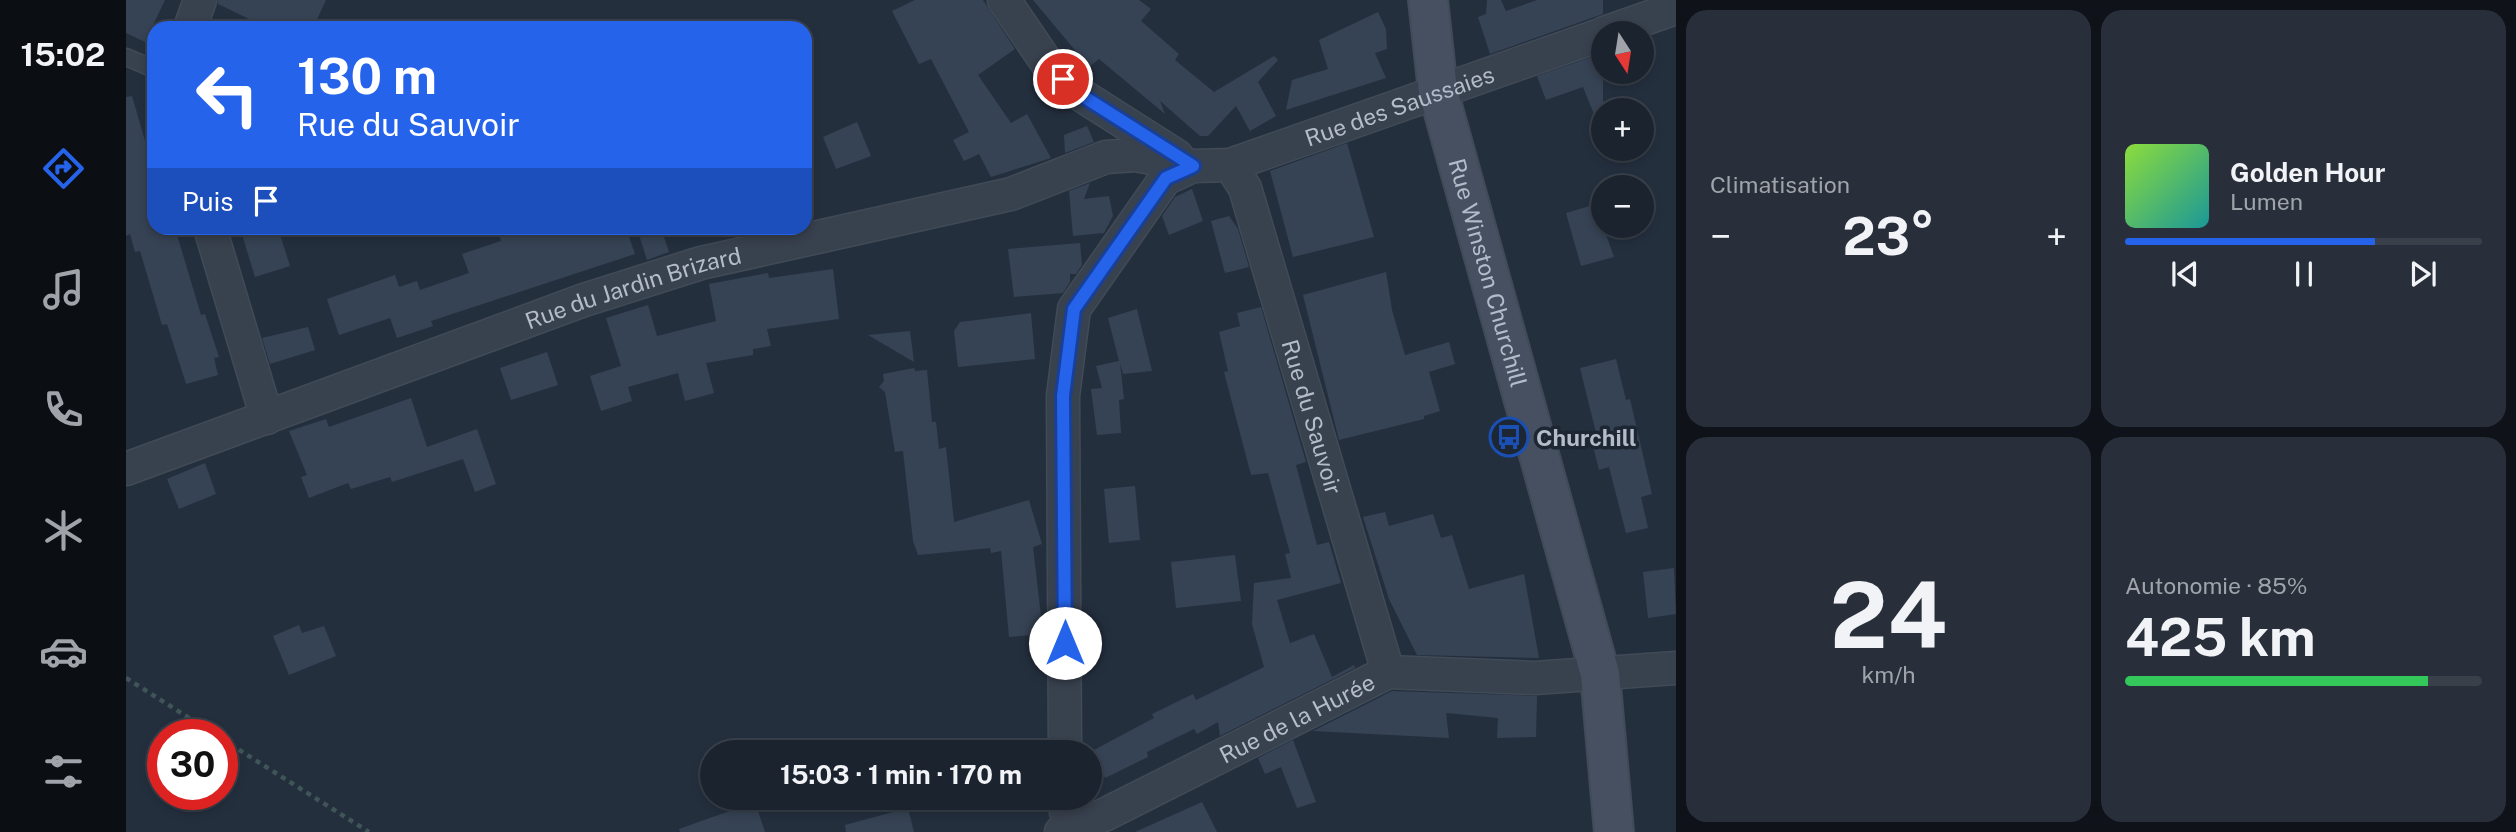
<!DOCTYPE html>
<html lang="fr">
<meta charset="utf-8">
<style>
body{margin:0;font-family:"Public Sans",sans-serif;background:#282f3a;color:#f1f3f6;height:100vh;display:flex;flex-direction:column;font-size:26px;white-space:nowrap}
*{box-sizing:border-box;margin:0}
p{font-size:23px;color:#a0a4aa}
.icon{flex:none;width:38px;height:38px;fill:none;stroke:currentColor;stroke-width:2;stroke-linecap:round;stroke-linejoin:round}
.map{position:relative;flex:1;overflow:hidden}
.sheet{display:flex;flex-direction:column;gap:10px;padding:10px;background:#0f1319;width:840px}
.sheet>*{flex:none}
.top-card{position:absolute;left:21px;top:21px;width:665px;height:214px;border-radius:21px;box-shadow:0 4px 10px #0003,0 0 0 2px #39404a;background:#2563eb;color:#fff;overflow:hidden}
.needle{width:46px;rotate:168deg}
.fabs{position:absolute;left:1465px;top:21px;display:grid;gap:14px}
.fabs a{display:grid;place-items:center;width:63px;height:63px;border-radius:50%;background:#1b232e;box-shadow:0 4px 10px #0003,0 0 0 2px #39404a;font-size:35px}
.speed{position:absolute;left:21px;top:719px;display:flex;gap:14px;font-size:35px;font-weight:700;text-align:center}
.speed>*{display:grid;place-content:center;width:91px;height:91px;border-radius:50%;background:#1b232e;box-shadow:0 4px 10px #0003,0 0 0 2px #39404a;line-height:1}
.speed .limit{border:10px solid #d22;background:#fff;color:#111}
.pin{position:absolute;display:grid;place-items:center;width:60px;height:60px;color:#fff;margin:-30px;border:4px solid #fff;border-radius:50%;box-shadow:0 2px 7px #0007}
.me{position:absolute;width:77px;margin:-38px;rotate:0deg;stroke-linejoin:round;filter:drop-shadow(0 0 5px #0008)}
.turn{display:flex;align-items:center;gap:24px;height:147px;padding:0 35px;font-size:32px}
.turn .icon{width:91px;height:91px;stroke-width:2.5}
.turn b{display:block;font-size:49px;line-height:60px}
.then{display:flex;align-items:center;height:66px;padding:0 35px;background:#0003;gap:14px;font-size:26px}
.big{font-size:52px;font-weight:700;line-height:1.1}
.sheet .widget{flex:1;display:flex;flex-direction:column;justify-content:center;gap:10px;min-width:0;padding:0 24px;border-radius:21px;background:#282f3a}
.sheet .dial{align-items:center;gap:0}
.dial b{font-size:91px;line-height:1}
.song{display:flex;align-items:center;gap:21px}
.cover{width:84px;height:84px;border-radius:10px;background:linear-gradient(135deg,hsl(90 70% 55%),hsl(180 70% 35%))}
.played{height:7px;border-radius:4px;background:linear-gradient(90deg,#2563eb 70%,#39404a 70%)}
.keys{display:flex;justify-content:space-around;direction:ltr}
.heat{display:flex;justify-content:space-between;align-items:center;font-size:38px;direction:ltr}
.charge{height:10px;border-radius:5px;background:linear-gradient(90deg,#34c759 85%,#39404a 0)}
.sheet .tiles{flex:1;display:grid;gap:10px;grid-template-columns:repeat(2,1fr)}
.trip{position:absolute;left:574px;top:740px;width:402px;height:70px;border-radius:35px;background:#1b232e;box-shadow:0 4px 10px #0003,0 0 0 2px #39404a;font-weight:700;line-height:70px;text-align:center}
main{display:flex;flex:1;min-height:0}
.dock{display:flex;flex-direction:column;width:126px;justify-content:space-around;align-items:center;background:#0b0e12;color:#a0a4aa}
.dock .icon{width:49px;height:49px}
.dock .selected{color:#2563eb}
.dock b{font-size:32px;color:#f1f3f6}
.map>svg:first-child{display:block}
</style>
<main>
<nav class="dock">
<b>15:02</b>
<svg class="icon selected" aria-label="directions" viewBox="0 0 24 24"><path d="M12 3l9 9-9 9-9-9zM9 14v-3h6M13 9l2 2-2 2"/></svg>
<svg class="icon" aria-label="music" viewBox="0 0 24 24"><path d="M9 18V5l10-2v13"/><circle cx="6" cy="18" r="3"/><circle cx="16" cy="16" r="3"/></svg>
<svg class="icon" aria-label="phone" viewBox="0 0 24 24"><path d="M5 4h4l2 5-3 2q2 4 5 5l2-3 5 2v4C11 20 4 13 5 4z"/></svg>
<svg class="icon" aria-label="climate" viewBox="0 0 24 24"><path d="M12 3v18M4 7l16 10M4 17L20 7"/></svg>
<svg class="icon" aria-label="car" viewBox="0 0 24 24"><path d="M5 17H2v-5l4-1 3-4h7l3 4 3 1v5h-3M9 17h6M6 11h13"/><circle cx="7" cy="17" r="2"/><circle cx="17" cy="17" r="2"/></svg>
<svg class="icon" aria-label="filters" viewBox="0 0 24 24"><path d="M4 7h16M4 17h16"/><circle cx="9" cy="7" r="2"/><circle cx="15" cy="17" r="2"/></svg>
</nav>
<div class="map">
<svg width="1550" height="832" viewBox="0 0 1550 832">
<rect width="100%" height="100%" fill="#242f3e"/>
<path fill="#364354" d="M0 0H39L19 42 0 33Z
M92 0H200L187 28H142L92 4Z
M789 0H857L889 49 852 75 885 123 901 114 925 158 865 177 853 154 838 161 827 140 843 132 805 59 793 64 766 11Z
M907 0H1013L1025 9 1015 21 1053 54 1049 60 1088 92 1148 56 1152 60 1132 82 1150 116 1124 131 1110 106 1082 136H1074L1034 101 1039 114 973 59 963 67Z
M1361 0H1375L1380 11 1411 0H1477V14L1364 54 1352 17 1360 14Z
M1252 12 1260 29 1261 49 1249 53 1260 78 1160 110 1166 80 1202 69 1193 40Z
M1477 53V133L1476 134 1457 87 1420 100 1411 76Z
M6 96 28 172V228H49L75 315 79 314 93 357 88 358 92 375 60 384 41 324 36 325 14 251 9 252 4 234 0 236V97Z
M731 122 745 156 710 169 697 137Z
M961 126 968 142 939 153 938 135Z
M1221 143 1248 237 1167 257 1144 171Z
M964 183 958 199 983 196 987 216 978 233 947 236 943 191Z
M1066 189 1077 221 1043 235 1036 216 1049 197Z
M1477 202V226L1488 257 1455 266 1440 213Z
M1103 216 1112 229 1123 267 1099 273 1085 221Z
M114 228H152L164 266 129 277Z
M371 228H500L509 254 305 321 307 326 271 338 264 318 213 335 201 299 269 275 273 287 291 281 294 290 343 273 336 254 375 241Z
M535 228 543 252 521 260 513 235Z
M954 243 956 265 950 274H944V282L937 293 888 297 882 249Z
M707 269 713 319 641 329 645 346 627 349V355L580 363 588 393 559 401 552 373 502 387 506 401 475 411 464 376 495 366 480 318 522 305 531 336 590 321 583 284 642 273 643 278Z
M1260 272 1266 310 1279 355 1323 342 1329 364 1303 372 1314 411 1298 416V419L1213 440 1177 295Z
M1135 307 1180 462 1170 465 1191 545 1203 542 1215 583 1151 600 1164 643 1188 634 1206 677 1228 665 1229 668 1094 736 1092 722 1071 734 1068 729 1021 752 1022 757 979 778 966 751 1028 718 1026 714 1067 694 1070 700 1138 667 1126 624 1128 583 1165 578 1159 554 1164 553 1142 473 1125 475 1098 372 1102 371 1093 332 1114 326 1111 313Z
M1011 309 1026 371 997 374 994 363 998 399 993 400 995 433 971 435 965 389 976 388 970 366 993 361 982 318Z
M905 313 909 359 832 367 828 331 834 322Z
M182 327 189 350 144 364 136 338Z
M784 331 788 362 742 335Z
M421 352 432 385 385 400 374 368Z
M1490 359 1500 400 1504 399 1526 494 1515 497 1522 528 1500 533 1483 467 1473 470 1467 446 1473 445 1454 368Z
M788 368 789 371 801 370 806 422H810L813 449 820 447 828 522 903 500 916 544 907 547 917 634 883 637 875 551 865 553 864 548 792 555 787 541 777 451 769 452 759 392 753 387 758 381 757 374Z
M285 398 301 447 351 429 370 484 349 492 337 459 266 482 264 477 225 489 222 483 183 498 175 477 181 475 163 431 200 419 203 427Z
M79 463 90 494 53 509 41 479Z
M1009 486 1014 540 983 543 978 489Z
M1259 512 1263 526 1307 514 1315 538 1326 535 1343 589 1398 574 1413 658 1291 655 1263 599 1237 517Z
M1109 555 1115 601 1050 608 1045 562Z
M1548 568 1550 614 1522 618 1517 572Z
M173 625 176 633 198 626 210 656 163 675 147 636Z
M1266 691 1411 696 1410 737 1371 738 1372 718 1320 713 1323 738 1187 731Z
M1167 740 1190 802 1171 808 1155 767 1139 774 1132 758Z
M629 802 639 832H554L553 829Z
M1076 802 1091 832H1009Z
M782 808 788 832H720L719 825Z"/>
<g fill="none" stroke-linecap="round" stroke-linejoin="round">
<defs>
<path id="lane" d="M0 57 28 69"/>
<g id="street">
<path d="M878 0 923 66 952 93 1051 156"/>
<path d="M64 28 74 0"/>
<path d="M1478 33 1550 8"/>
<path id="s1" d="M1104 165 1119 188 1262 672"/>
<path d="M84 228 141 418"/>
<path id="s2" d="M0 469 458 300 575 263 885 194 980 157 1010 155 1067 166 1104 165 1477 34"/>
<path d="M939 752 937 396 948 309 1039 179 1067 166"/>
<path d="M939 798 940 812 948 832"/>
<path id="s3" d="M935 832 978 815 1262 672 1409 678 1550 668"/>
</g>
<g id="secondary">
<path id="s4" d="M1302 0 1312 91 1474 674 1488 832"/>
</g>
</defs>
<use href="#lane" stroke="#414a57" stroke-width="19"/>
<use href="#street" stroke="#414a57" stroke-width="35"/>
<use href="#secondary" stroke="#414a57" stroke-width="42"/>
<path stroke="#3f5557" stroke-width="4.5" stroke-dasharray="5 5" stroke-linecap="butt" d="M0 678 90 735
M96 739 243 832"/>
<use href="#lane" stroke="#38414e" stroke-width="16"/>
<use href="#street" stroke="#38414e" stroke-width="32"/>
<use href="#secondary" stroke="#465061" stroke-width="38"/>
</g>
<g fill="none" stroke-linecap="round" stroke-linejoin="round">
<defs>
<path id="route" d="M937 79 952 93 1067 166 1040 178 948 309 937 396 939 643"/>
</defs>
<use href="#route" stroke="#184099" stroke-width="18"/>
<use href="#route" stroke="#2563eb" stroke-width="12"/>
</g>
<defs>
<symbol id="bus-ring" viewBox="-11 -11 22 22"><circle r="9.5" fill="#1d2633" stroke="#1a4fb4" stroke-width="1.5"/><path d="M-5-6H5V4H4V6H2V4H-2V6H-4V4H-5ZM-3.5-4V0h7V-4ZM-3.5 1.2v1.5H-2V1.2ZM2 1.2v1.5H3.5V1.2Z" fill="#1a4fb4"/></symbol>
</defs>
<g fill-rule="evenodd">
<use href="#bus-ring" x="1361" y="415" width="44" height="44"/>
</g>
<g text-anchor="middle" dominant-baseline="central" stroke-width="7" stroke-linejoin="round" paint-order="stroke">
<g font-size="23" fill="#b4bcc9" stroke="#1d2633">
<text stroke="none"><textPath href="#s2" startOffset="1335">Rue des Saussaies</textPath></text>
<text stroke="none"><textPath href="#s4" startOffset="280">Rue Winston Churchill</textPath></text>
<text stroke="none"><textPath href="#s2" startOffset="539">Rue du Jardin Brizard</textPath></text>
<text stroke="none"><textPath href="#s1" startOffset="266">Rue du Sauvoir</textPath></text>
<text stroke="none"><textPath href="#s3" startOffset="262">Rue de la Hurée</textPath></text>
</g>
<g font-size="23" font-weight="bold" fill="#b4bcc9" stroke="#1d2633" text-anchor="start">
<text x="1410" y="437">Churchill</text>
</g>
</g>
</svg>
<div class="fabs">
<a><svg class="needle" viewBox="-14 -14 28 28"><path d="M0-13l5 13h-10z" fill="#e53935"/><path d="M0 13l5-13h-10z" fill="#a0a4aa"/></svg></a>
<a>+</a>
<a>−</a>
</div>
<div class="speed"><div class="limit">30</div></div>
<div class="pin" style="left:937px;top:79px;background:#d93025"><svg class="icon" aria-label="arrive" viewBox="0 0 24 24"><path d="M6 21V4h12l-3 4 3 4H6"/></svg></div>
<svg class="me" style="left:939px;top:643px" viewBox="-20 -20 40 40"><circle r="19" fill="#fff"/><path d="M0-13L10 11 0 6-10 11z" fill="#2563eb"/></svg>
<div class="trip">15:03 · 1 min · 170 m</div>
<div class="top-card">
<div class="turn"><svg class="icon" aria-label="left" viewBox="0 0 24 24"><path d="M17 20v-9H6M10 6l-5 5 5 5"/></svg><div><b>130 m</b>Rue du Sauvoir</div></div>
<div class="then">Puis<svg class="icon" aria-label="arrive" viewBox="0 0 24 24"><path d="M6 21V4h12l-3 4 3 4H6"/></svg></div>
</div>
</div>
<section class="sheet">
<div class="tiles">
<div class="widget"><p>Climatisation</p>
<div class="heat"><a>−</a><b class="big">23°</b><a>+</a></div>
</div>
<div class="widget">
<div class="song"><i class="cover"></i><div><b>Golden Hour</b><p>Lumen</p></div></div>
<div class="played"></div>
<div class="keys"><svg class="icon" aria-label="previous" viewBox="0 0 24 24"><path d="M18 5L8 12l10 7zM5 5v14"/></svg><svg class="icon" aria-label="pause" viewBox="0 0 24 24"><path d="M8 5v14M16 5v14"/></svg><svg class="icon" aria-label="next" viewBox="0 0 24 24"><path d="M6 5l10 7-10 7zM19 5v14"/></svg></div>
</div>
<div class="widget dial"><b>24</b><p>km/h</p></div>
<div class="widget"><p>Autonomie · 85%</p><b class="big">425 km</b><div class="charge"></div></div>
</div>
</section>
</main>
